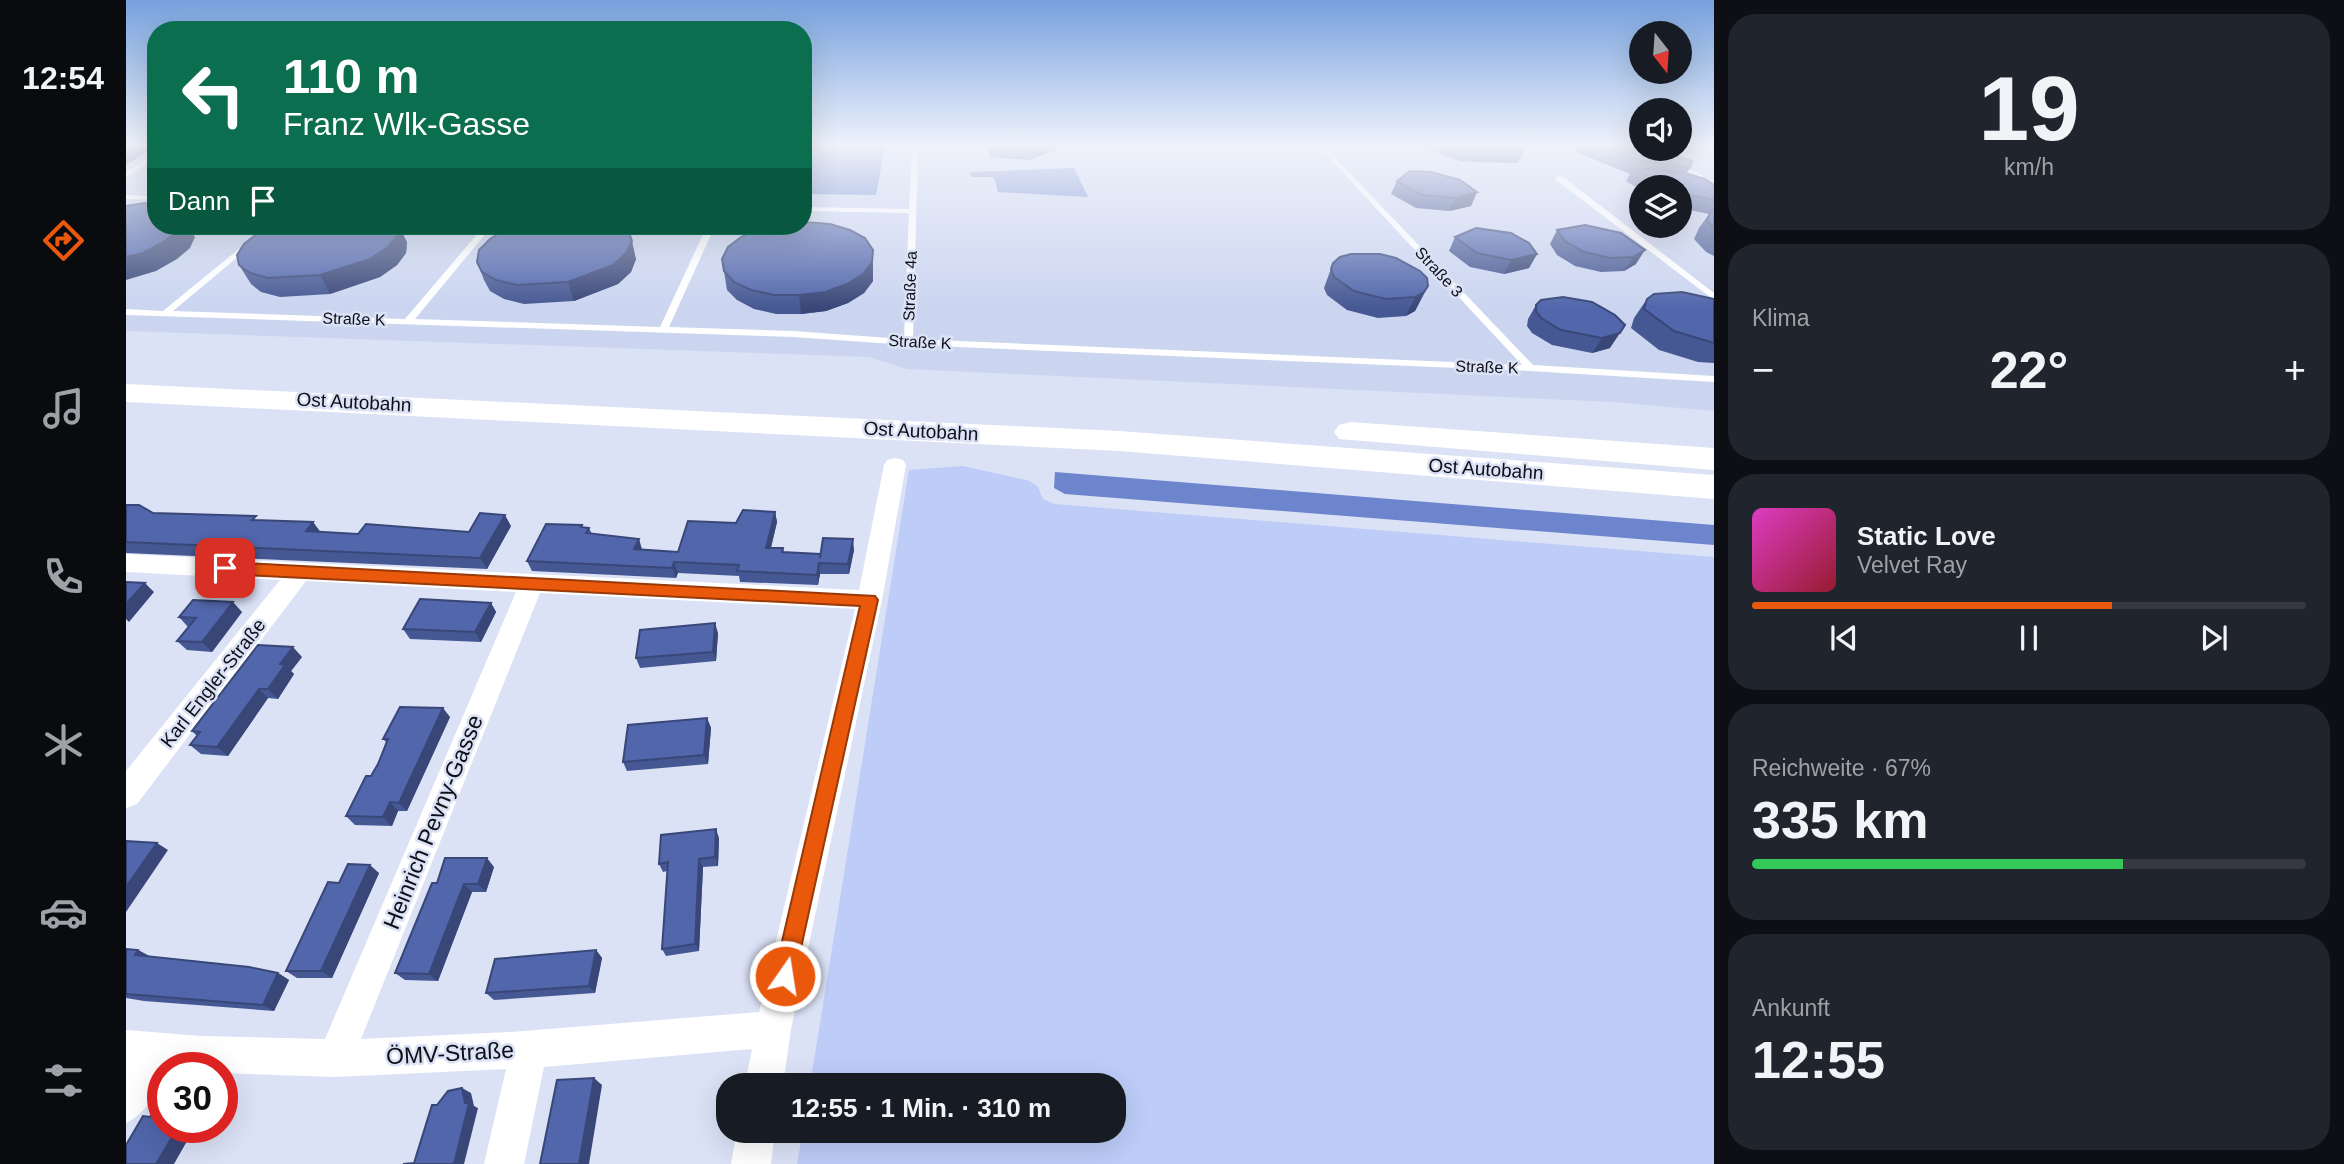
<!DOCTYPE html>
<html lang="de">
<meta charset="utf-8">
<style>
body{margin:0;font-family:Arial,sans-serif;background:#20242c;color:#f1f3f6;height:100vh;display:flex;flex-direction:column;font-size:26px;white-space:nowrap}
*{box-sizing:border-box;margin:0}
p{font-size:23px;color:#9ea1a6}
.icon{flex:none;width:38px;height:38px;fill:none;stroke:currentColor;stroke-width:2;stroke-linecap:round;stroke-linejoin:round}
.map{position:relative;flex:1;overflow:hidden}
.panel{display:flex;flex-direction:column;gap:14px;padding:14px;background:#0d0f14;width:630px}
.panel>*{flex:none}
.banner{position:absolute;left:21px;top:21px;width:665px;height:214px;border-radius:28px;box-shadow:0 7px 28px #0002;background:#0b6e4f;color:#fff;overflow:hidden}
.needle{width:46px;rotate:163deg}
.fabs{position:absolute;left:1503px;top:21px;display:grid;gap:14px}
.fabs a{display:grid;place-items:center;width:63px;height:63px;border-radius:50%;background:#171b24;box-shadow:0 7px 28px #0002;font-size:35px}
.speed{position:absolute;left:21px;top:1052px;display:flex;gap:14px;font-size:35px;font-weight:700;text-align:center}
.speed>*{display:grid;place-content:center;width:91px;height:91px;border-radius:50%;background:#171b24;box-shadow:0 7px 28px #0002;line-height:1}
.speed .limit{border:10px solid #d22;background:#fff;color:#111}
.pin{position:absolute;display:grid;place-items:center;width:60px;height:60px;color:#fff;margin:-30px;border-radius:14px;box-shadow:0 4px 10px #0006}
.me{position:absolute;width:77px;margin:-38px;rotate:13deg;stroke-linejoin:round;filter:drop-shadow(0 0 5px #0008)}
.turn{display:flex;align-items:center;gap:24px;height:147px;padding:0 21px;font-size:32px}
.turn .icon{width:91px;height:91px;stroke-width:2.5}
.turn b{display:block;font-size:49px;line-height:60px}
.then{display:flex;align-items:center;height:66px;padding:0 21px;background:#0003;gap:14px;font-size:26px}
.big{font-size:52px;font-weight:700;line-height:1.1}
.panel .tile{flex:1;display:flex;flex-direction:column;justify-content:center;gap:10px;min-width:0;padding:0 24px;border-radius:28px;background:#20242c}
.panel .dial{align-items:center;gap:0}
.dial b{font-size:91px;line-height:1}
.song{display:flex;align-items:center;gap:21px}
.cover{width:84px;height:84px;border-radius:10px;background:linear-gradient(135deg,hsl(310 70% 55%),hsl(350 70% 35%))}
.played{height:7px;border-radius:4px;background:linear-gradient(90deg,#ea580c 65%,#363941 65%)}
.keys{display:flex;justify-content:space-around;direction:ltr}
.heat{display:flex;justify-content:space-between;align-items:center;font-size:38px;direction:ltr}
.charge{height:10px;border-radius:5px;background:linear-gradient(90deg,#34c759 67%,#363941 0)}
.trip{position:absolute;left:590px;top:1073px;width:410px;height:70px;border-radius:28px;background:#171b24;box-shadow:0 7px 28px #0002;font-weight:700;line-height:70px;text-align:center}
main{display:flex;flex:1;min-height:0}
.dock{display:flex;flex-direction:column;width:126px;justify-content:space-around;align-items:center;background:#090b0e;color:#9ea1a6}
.dock .icon{width:49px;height:49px}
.dock .current{color:#ea580c}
.dock b{font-size:32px;color:#f1f3f6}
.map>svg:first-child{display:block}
</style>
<main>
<nav class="dock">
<b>12:54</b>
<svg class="icon current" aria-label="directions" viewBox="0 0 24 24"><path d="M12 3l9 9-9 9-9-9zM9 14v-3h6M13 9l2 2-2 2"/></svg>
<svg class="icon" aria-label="music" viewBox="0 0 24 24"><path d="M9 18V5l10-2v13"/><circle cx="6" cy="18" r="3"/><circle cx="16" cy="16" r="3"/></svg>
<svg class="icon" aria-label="phone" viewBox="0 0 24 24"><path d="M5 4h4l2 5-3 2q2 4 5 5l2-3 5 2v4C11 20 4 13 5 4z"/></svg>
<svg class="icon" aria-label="climate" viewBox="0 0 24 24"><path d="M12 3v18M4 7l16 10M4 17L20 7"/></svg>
<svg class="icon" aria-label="car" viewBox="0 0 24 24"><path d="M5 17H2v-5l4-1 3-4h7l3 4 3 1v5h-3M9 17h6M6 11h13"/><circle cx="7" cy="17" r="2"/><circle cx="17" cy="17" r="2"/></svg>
<svg class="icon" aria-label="filters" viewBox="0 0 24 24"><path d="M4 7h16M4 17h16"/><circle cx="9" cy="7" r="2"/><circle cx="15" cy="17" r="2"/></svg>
</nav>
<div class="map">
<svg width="1588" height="1164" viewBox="0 0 1588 1164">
<rect width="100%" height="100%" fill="#dbe2f6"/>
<path fill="#cbd5f0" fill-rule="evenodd" d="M0 146H30V226H677V146H1515L1516 149H1554V146H1588V411L1486 402 781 369 743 357 0 331ZM1516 187H1554V226H1516Z"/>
<path fill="#bdcdf8" d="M837 466 904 481 912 487 917 499 928 504 1588 557V1164H671L677 1131 987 1130V1085H684L783 470Z"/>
<path fill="#6d85cd" d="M677 146H759L750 195 677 194Z
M948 168 962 197 872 192 868 177H845L844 172Z
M929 472 1588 525V545L939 494 928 488Z"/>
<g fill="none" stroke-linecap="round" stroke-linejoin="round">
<path fill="#fff" fill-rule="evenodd" d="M786 146H792L787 339 1396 365 1192 146H1198L1407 365 1588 376V382L1404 371 782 345 667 337 0 315V309L37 311 141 226H149L47 311 279 319 358 226H366L289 319 534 327 581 226H589L543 327 667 331 778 339 783 213 677 211V207L783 209Z
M1526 149H1533L1588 183V188Z
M30 153V158L0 177V172Z
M1430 176H1436L1588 293V300L1430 180Z
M0 195 30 196V200L0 199Z"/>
<path fill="#fff" fill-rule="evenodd" d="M769 458 777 460 780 465 756 600 665 1029 657 1085H619L626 1049 418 1067 398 1164H358L380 1069 209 1077 96 1073V1068H37C37 1088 18 1115 0 1123V1030L76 1036 199 1039 390 592 180 581 11 804 0 808V771L154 580 0 572V554L733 590 758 465 761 460ZM414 593 729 609 633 1012 385 1032 235 1039Z
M611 1130H649L645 1164H605Z"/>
<path fill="#fff" fill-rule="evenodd" d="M0 384 993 431 1588 475V499L993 451 0 402Z
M1224 422 1588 448V470L1213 439 1208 432 1213 425Z"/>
</g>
<path fill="#465893" d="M861 145H931L930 150 903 160 864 157Z
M1295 145H1389L1399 150 1392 163 1346 162 1344 159 1343 162 1330 160Z
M1454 145H1516L1564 168 1560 174 1588 185V256L1580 252 1568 239 1573 228 1583 214 1554 208V187H1516V191L1500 181 1504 174 1450 152Z
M1271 181 1351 192 1345 206 1323 211 1290 208 1265 194Z
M1431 230 1495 233 1510 264 1498 271 1475 272 1449 266 1431 255 1424 244Z
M1329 237 1411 254 1403 268 1378 274 1344 267 1323 251Z
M281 242 280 253 271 265 254 277 204 294 154 297 135 292 125 284 113 265Z
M510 259 505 272 492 284 448 301 398 304 378 299 364 291 358 280 351 262Z
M596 259 747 268V281L738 293 722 303 700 311 675 314H650L628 309 611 300 601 290Z
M1207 263 1302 286 1289 311 1280 316 1252 318 1221 310 1201 295 1198 288Z
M1521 299H1588V363L1572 362 1533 350 1505 328 1508 318Z
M1466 302 1484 348 1466 353 1426 345 1406 333 1401 326 1402 319 1410 305Z
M0 505 27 513 133 520 187 522 194 532 232 534 343 532 385 526 361 569 0 553Z
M649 512 651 522 645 548H657L658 552 694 554 728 550 723 574H694L692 585 614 582 613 576 552 573 550 578 406 571 401 561 456 527 463 528 466 534 516 550 552 552 610 523Z
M365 603 370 612 355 642 284 639 277 629Z
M116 612 86 652 61 650 51 641 62 627 53 617Z
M592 633 590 661 514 668 510 658Z
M176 657 165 671 168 674 152 699 142 698 102 756 75 754 64 745 71 736 66 731Z
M324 717 281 811H272L266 826 229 825 220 816 252 764 260 742 257 739Z
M581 718 585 728 582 764 501 771 497 762Z
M593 838 592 866 577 867 573 951 540 956 536 949 541 871 537 872 533 864Z
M368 867 360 892H346L312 981 279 980 269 973 311 883Z
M253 873 206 978H171L160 971 213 883Z
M0 949 12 950 25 957 152 973 163 980 148 1011 18 1001 0 998Z
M470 950 476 958 469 993 368 1000 360 993Z"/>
<path fill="#394778" d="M0 145H30V146L0 165Z
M910 145H931L930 150 903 160 904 148Z
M1351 192 1345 206 1323 211 1330 198Z
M54 226H62L69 237 64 248 51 259 30 271 0 280V257Z
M273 226 281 242 280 253 271 265 254 277 204 294 194 275Z
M506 241 510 259 505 272 492 284 448 301 442 282Z
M747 250V281L738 293 722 303 700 311 675 314 673 295Z
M1519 250 1510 264 1498 271 1507 257Z
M1411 254 1403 268 1378 274 1385 260Z
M1302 286 1289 311 1280 316 1289 297Z
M1494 333 1484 348 1466 353 1476 338Z
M649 512 651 522 642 559 640 548Z
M379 515 385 526 361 569 354 558Z
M187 522 196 534 180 531Z
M513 539 516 549 512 560 508 549Z
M727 539 728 550 723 574 722 564Z
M548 562 552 573 550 578 546 568Z
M693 563 694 574 692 585 691 575Z
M19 583 28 592 3 622 0 619V604Z
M107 602 116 612 86 652 76 642Z
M365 603 370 612 355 642 349 632Z
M589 623 592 633 590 661 587 652Z
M167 647 176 657 165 671 168 674 152 699 142 689 154 664Z
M133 689 142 698 102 756 91 747Z
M317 708 324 717 281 811 273 803Z
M581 718 585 728 582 764 578 755Z
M264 802 272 811 266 826 257 817Z
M590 829 593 838 592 866 589 857Z
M31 843 42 850 0 912V887Z
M361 858 368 867 360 892 352 884Z
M573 859 577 867 573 951 569 944Z
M244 865 253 873 206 978 195 971Z
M338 884 346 892 312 981 303 974Z
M12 950 25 957 9 955Z
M470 950 476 958 469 993 463 986Z
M152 973 163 980 148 1011 137 1005Z
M468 1078 476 1085 463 1164H453Z
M336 1088 345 1093 348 1106 352 1108 338 1164H328L339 1103Z
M52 1127H69L48 1164H30Z"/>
<path fill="#5166ab" stroke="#394778" stroke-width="2" d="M880 145H910L904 148Z
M1332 145H1349V149Z
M1350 145H1389L1399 150 1352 149Z
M1472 145H1516V149H1529L1566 161 1564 168 1510 160Z
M1508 168 1559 173 1579 179 1588 185V200L1554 193V187H1539Z
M1284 171 1305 172 1334 180 1351 192 1330 198 1296 195 1271 181Z
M19 203 30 204V226H54L52 230 39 241 17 253 0 257V206Z
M1585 210H1588V228L1581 221Z
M677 222 704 224 724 230 739 238 747 250 746 262 737 274 721 284 699 292 673 295H648L625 290 608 282 598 271 596 259 602 247 615 237 634 228 653 226H677Z
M1459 225 1495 233 1519 250 1507 257 1484 258 1458 252 1439 241 1431 230Z
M150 226H273L272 235 262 247 244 259 194 275 142 278 124 273 113 265 111 255 118 244 132 233Z
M388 226H496L502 230 506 241 500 253 487 265 442 282 391 285 370 280 356 272 351 262 353 250 364 239 380 229Z
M1350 228 1385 233 1403 243 1411 254 1385 260 1351 253 1329 237Z
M1225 254H1254L1270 258 1294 271 1301 278 1302 286 1298 292 1289 297 1260 299 1228 291 1208 277 1205 269 1207 263 1214 257Z
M1556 292 1588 299V343L1548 331 1518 309 1521 299 1528 294Z
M1437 297 1466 302 1489 315 1499 325 1494 333 1476 338 1435 330 1415 318 1410 311V305L1415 300Z
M0 505H13L27 513 130 516 126 520 187 522 180 531 232 534 240 524 343 532 354 513 379 515 354 558 0 542Z
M617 510 649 512 640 548H657L656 552 694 554V558L697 538 727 539 722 564 693 563 691 575 611 571 613 565 548 562 546 568 401 561 420 524 456 525 455 527 463 528 460 533 513 539 508 549 552 552 562 521 610 523Z
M0 582 19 583 0 604Z
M294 599 365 603 349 632 277 629Z
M67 600 107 602 76 642 51 641 70 618 53 617Z
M589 623 587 652 510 658 514 630Z
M132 645 167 647 154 664 159 665 142 689H133L91 747 64 745 74 732 66 731Z
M274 707 317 708 273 803 264 802 257 817 220 816 240 776H245L252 764 262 739H257Z
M581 718 578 755 497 762 502 725Z
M590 829 589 857 573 859 569 944 536 949 542 862 533 864 535 835Z
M0 841 31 843 0 887Z
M319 858H361L352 884H338L303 974 269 973 306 883H311Z
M222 864 244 865 195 971H160L202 882 213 883Z
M0 949 12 950 9 955 123 967 152 973 137 1005 0 994Z
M470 950 463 986 360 993 369 959Z
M468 1078 453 1164H414L431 1080Z
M336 1088 339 1103H343L328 1164H277L288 1163 306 1105H311L322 1091Z
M37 1096V1127H52L30 1164H0V1145L17 1116 24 1117Z"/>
<linearGradient id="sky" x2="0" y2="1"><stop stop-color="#77a1dd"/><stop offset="0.47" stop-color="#eff2fb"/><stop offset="1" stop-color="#eff2fb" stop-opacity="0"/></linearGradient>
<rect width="1588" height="308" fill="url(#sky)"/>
<path fill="#ea580c" stroke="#983908" stroke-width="2" d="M99 562 749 596 752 600 667 984 659 987 651 984 648 976 734 606 99 574 91 568Z"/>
<g text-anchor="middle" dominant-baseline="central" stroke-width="5" stroke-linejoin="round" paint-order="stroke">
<g font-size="16" fill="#0e1017" stroke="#dbe2f6">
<text transform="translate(1313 272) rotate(47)">Straße 3</text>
<text transform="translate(784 286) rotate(-88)">Straße 4a</text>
<text transform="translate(228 319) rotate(2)">Straße K</text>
<text transform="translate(794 342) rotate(3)">Straße K</text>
<text transform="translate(1361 367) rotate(2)">Straße K</text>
</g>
<g font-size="19" fill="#0e1017" stroke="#dbe2f6">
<text transform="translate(228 402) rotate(3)">Ost Autobahn</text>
<text transform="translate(795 431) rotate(3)">Ost Autobahn</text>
<text transform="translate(1360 469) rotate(4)">Ost Autobahn</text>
<text transform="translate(87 683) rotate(-52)">Karl Engler-Straße</text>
</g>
<g font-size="23" fill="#0e1017" stroke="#dbe2f6">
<text transform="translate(307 822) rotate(-68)">Heinrich Pevny-Gasse</text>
<text transform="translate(324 1053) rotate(-3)">ÖMV-Straße</text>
</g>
</g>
</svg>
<div class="fabs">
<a><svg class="needle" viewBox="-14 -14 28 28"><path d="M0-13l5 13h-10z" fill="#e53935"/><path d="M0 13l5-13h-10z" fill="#9ea1a6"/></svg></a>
<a><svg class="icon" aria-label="sound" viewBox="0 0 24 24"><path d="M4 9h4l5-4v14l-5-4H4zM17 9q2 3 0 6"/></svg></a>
<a><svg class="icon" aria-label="layers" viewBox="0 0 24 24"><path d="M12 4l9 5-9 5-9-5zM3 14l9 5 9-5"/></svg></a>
</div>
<div class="speed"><div class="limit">30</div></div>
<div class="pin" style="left:99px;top:568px;background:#d93025"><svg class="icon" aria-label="arrive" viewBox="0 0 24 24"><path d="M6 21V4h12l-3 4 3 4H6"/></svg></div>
<svg class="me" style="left:659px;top:976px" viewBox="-20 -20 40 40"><circle r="17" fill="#ea580c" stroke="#fff" stroke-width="3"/><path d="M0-11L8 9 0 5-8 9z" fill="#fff"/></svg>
<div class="trip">12:55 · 1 Min. · 310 m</div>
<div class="banner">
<div class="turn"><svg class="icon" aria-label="left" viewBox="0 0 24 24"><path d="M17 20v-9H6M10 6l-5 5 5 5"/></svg><div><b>110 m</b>Franz Wlk-Gasse</div></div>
<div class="then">Dann<svg class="icon" aria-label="arrive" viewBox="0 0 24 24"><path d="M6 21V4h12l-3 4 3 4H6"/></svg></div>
</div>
</div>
<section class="panel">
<div class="tile dial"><b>19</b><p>km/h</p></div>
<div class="tile"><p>Klima</p>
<div class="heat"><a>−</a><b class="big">22°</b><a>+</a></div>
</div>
<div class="tile">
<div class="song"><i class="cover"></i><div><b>Static Love</b><p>Velvet Ray</p></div></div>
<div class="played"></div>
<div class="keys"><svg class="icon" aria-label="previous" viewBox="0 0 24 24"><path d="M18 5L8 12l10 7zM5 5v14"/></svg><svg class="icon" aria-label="pause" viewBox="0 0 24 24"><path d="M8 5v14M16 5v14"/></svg><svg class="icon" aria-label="next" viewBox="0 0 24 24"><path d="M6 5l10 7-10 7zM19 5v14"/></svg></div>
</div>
<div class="tile"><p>Reichweite · 67%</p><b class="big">335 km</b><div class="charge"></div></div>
<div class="tile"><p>Ankunft</p><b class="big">12:55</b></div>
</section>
</main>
